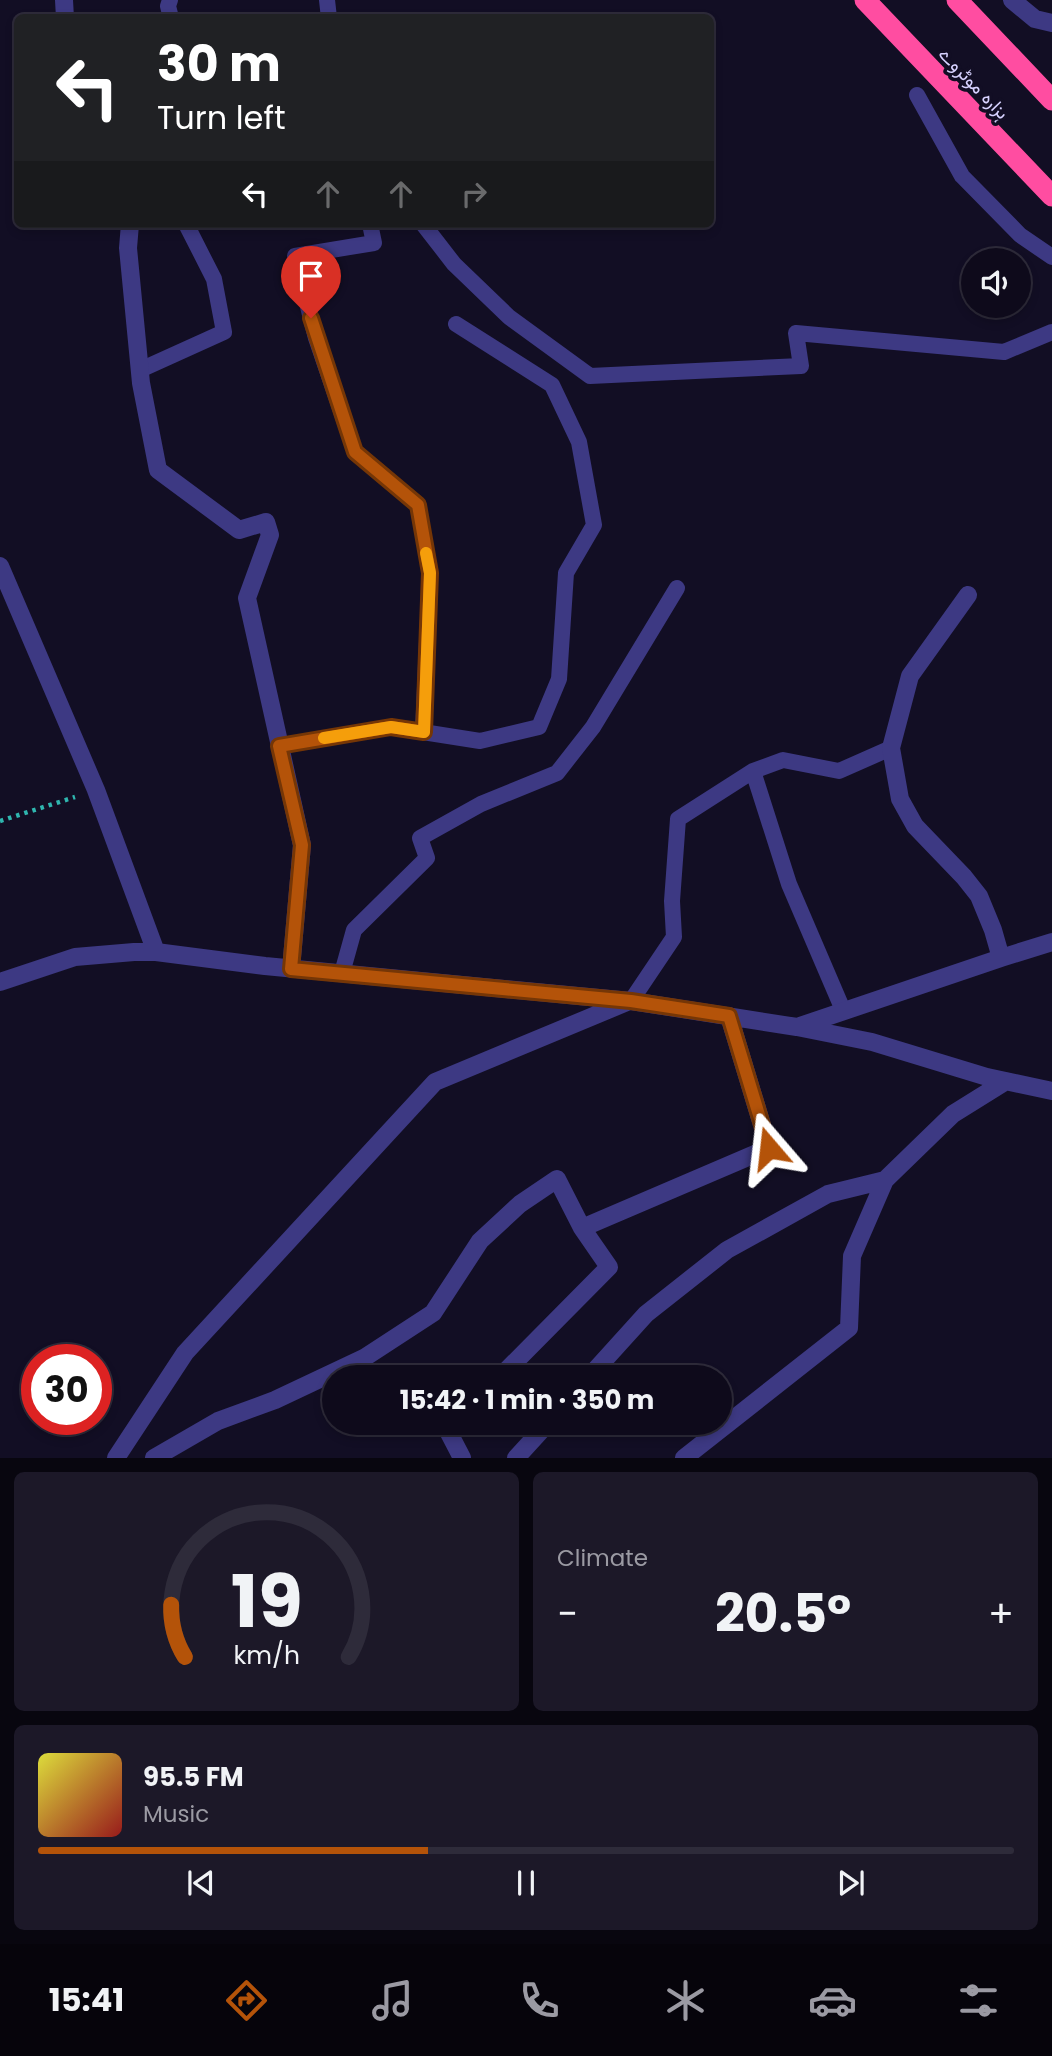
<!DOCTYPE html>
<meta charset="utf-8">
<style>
body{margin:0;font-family:Poppins,Vazirmatn,sans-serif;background:#1c1828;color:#f1f3f6;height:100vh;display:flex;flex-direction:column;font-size:26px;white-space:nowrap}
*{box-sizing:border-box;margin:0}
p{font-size:23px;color:#9b9aa3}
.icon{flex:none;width:38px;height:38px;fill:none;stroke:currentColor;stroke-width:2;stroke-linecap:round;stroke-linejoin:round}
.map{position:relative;height:1458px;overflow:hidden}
.details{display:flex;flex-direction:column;gap:14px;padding:14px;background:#08060f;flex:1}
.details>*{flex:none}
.top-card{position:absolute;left:14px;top:14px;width:700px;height:214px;border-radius:10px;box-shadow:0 4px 10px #0003,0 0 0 2px #2e2b3a;background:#202124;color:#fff;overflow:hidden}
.fabs{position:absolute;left:961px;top:248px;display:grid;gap:14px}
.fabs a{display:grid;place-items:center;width:70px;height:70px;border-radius:50%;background:#0e0a1b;box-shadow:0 4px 10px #0003,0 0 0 2px #2e2b3a;font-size:35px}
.speed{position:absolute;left:21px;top:1344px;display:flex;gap:14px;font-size:35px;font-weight:700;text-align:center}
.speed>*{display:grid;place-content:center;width:91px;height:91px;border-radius:50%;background:#0e0a1b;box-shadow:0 4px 10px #0003,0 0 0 2px #2e2b3a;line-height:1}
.speed .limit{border:10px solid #d22;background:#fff;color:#111}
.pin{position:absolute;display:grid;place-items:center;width:60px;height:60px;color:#fff;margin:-72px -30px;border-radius:50% 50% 50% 0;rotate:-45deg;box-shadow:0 0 7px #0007}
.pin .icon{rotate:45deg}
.me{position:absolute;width:77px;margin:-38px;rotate:343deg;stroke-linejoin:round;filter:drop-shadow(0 0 5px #0008)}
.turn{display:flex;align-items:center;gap:24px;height:147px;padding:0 28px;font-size:32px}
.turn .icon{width:91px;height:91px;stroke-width:2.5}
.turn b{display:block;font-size:49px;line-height:60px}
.lanes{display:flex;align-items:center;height:66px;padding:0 28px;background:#0003;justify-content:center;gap:35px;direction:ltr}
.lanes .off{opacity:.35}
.big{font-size:52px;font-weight:700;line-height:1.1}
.details .card{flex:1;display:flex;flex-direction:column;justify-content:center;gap:10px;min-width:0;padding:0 24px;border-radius:10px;background:#1c1828}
.details .dial{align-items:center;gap:0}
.dial svg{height:182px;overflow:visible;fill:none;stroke:#2e2b3a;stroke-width:7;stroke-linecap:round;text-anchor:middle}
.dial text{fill:#f1f3f6;stroke:none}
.song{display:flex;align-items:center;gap:21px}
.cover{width:84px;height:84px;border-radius:10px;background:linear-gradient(135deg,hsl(60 70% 55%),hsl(0 70% 35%))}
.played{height:7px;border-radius:4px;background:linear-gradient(90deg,#b45309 40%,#2e2b3a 40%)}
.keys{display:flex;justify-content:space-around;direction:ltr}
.heat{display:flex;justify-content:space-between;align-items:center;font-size:38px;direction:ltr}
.details .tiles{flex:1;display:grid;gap:14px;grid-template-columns:1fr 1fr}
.card:last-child{grid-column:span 2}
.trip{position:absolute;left:322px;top:1365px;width:410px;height:70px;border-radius:35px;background:#0e0a1b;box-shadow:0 4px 10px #0003,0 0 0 2px #2e2b3a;font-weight:700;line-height:70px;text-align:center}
.tab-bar{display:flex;height:112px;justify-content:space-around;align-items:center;background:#06040b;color:#9b9aa3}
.tab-bar .icon{width:49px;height:49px}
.tab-bar .on{color:#b45309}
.tab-bar b{font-size:32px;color:#f1f3f6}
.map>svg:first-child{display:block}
</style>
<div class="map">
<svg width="1052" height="1458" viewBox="0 0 1052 1458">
<rect width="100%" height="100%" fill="#120e24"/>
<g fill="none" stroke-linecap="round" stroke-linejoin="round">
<path stroke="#2fb6af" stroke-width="4.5" stroke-dasharray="3.5 5" stroke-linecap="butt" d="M0 821 75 797"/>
<path stroke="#3d3983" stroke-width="16" d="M170 0 168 6 171 18
M327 0 329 18
M917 95 962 176 1020 235 1052 257
M370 224 374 243 295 256 316 338 355 452 418 505 430 573 423 732
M423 224 454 264 509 317 590 376 801 366 796 333 1004 352 1052 332
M140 370 224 332 214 279 186 224
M280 746 391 727 480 741 539 727 559 679 566 573 594 525 579 442 552 385 456 324
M753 771 789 884 843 1010
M342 973 354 930 427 858 420 838 481 804 557 773 593 727 677 588
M631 1001 674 937 672 901 678 819 753 771 783 760 839 771 891 748"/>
<path stroke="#3d3983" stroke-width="18" d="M64 0 65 18
M1012 0 1035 19 1052 23
M130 224 128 248 141 383 158 470 239 530 266 522 270 535 247 598 302 845 291 969
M0 566 96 790 156 952
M1001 958 1052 942
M0 982 75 957 134 952H156L265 966 631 1001 797 1027 872 1042 987 1077 1052 1091
M797 1027 1001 958 993 930 979 896 964 877 915 826 900 799 891 748 910 676 968 595
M500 1377 609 1267 582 1228
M589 1377 646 1314 727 1250 828 1194 885 1180
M453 1423 447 1429 462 1458
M116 1458 185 1353 435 1082 627 1002
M154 1458 218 1421 275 1400 364 1358 433 1313 480 1241 520 1204 557 1179 582 1228 769 1148 729 1016
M516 1458 548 1423
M684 1458 849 1328 852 1256 885 1180 953 1114 1006 1081"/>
<path stroke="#ff4da1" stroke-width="21" d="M865 0 1052 196
M957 0 1052 100"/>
</g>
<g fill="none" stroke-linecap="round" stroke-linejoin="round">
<defs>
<path id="route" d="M311 318 355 452 418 505 430 573 424 732 391 727 279 746 302 845 291 969 631 1001 729 1016 769 1148"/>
</defs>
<use href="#route" stroke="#753606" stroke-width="18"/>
<use href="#route" stroke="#b45309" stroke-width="12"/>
<path stroke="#f59e0b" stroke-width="12" d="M324 738 391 727 424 732 430 573 426 553"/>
</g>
<g text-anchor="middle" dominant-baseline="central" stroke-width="7" stroke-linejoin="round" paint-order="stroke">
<g font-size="19" fill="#d7d2ff" stroke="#120e24">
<text transform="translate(974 83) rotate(46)">ہزارہ موٹروے</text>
</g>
</g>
</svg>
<div class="fabs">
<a><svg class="icon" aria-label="sound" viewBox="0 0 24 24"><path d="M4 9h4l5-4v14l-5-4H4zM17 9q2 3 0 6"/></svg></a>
</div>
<div class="speed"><div class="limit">30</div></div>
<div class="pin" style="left:311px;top:318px;background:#d93025"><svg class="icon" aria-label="arrive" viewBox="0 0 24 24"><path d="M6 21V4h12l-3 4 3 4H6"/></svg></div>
<svg class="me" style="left:769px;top:1148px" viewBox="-20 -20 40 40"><path d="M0-17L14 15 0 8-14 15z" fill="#b45309" stroke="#fff" stroke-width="4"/></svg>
<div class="trip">15:42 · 1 min · 350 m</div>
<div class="top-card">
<div class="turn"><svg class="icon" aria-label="left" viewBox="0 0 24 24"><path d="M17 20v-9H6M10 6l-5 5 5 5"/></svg><div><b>30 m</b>Turn left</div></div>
<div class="lanes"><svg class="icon" aria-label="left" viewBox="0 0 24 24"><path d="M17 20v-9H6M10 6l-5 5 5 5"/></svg><svg class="icon off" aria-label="ahead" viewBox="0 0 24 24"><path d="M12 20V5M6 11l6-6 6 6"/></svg><svg class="icon off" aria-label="ahead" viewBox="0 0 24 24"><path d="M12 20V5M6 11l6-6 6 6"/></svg><svg class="icon off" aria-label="right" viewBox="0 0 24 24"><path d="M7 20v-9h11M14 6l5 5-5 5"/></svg></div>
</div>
</div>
<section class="details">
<div class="tiles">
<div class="card dial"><svg viewBox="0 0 100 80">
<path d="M14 69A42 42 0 1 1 86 69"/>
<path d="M14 69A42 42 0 0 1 8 46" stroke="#b45309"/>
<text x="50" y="56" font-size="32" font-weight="700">19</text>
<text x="50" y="72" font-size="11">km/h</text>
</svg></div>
<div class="card"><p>Climate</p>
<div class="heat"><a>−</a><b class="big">20.5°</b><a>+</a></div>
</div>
<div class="card">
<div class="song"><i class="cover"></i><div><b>95.5 FM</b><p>Music</p></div></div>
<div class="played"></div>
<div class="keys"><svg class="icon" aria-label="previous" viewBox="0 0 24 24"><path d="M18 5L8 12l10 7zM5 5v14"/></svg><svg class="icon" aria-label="pause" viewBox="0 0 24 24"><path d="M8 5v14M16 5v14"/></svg><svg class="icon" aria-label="next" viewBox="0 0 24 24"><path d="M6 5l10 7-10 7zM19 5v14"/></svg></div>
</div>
</div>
</section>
<nav class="tab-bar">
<b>15:41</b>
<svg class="icon on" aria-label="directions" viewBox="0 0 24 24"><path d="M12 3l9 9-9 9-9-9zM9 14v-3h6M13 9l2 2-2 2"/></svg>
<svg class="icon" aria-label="music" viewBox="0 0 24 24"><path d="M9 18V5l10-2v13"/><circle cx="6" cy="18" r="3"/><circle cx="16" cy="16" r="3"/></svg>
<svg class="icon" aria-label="phone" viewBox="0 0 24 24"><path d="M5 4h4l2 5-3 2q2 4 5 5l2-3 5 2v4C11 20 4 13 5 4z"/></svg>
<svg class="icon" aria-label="climate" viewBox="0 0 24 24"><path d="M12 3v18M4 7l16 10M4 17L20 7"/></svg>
<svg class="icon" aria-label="car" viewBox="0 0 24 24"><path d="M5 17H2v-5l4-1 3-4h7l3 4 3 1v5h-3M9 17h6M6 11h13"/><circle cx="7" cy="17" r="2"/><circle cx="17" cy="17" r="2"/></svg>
<svg class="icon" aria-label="filters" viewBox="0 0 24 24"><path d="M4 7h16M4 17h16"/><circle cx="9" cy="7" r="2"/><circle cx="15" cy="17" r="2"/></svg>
</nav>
